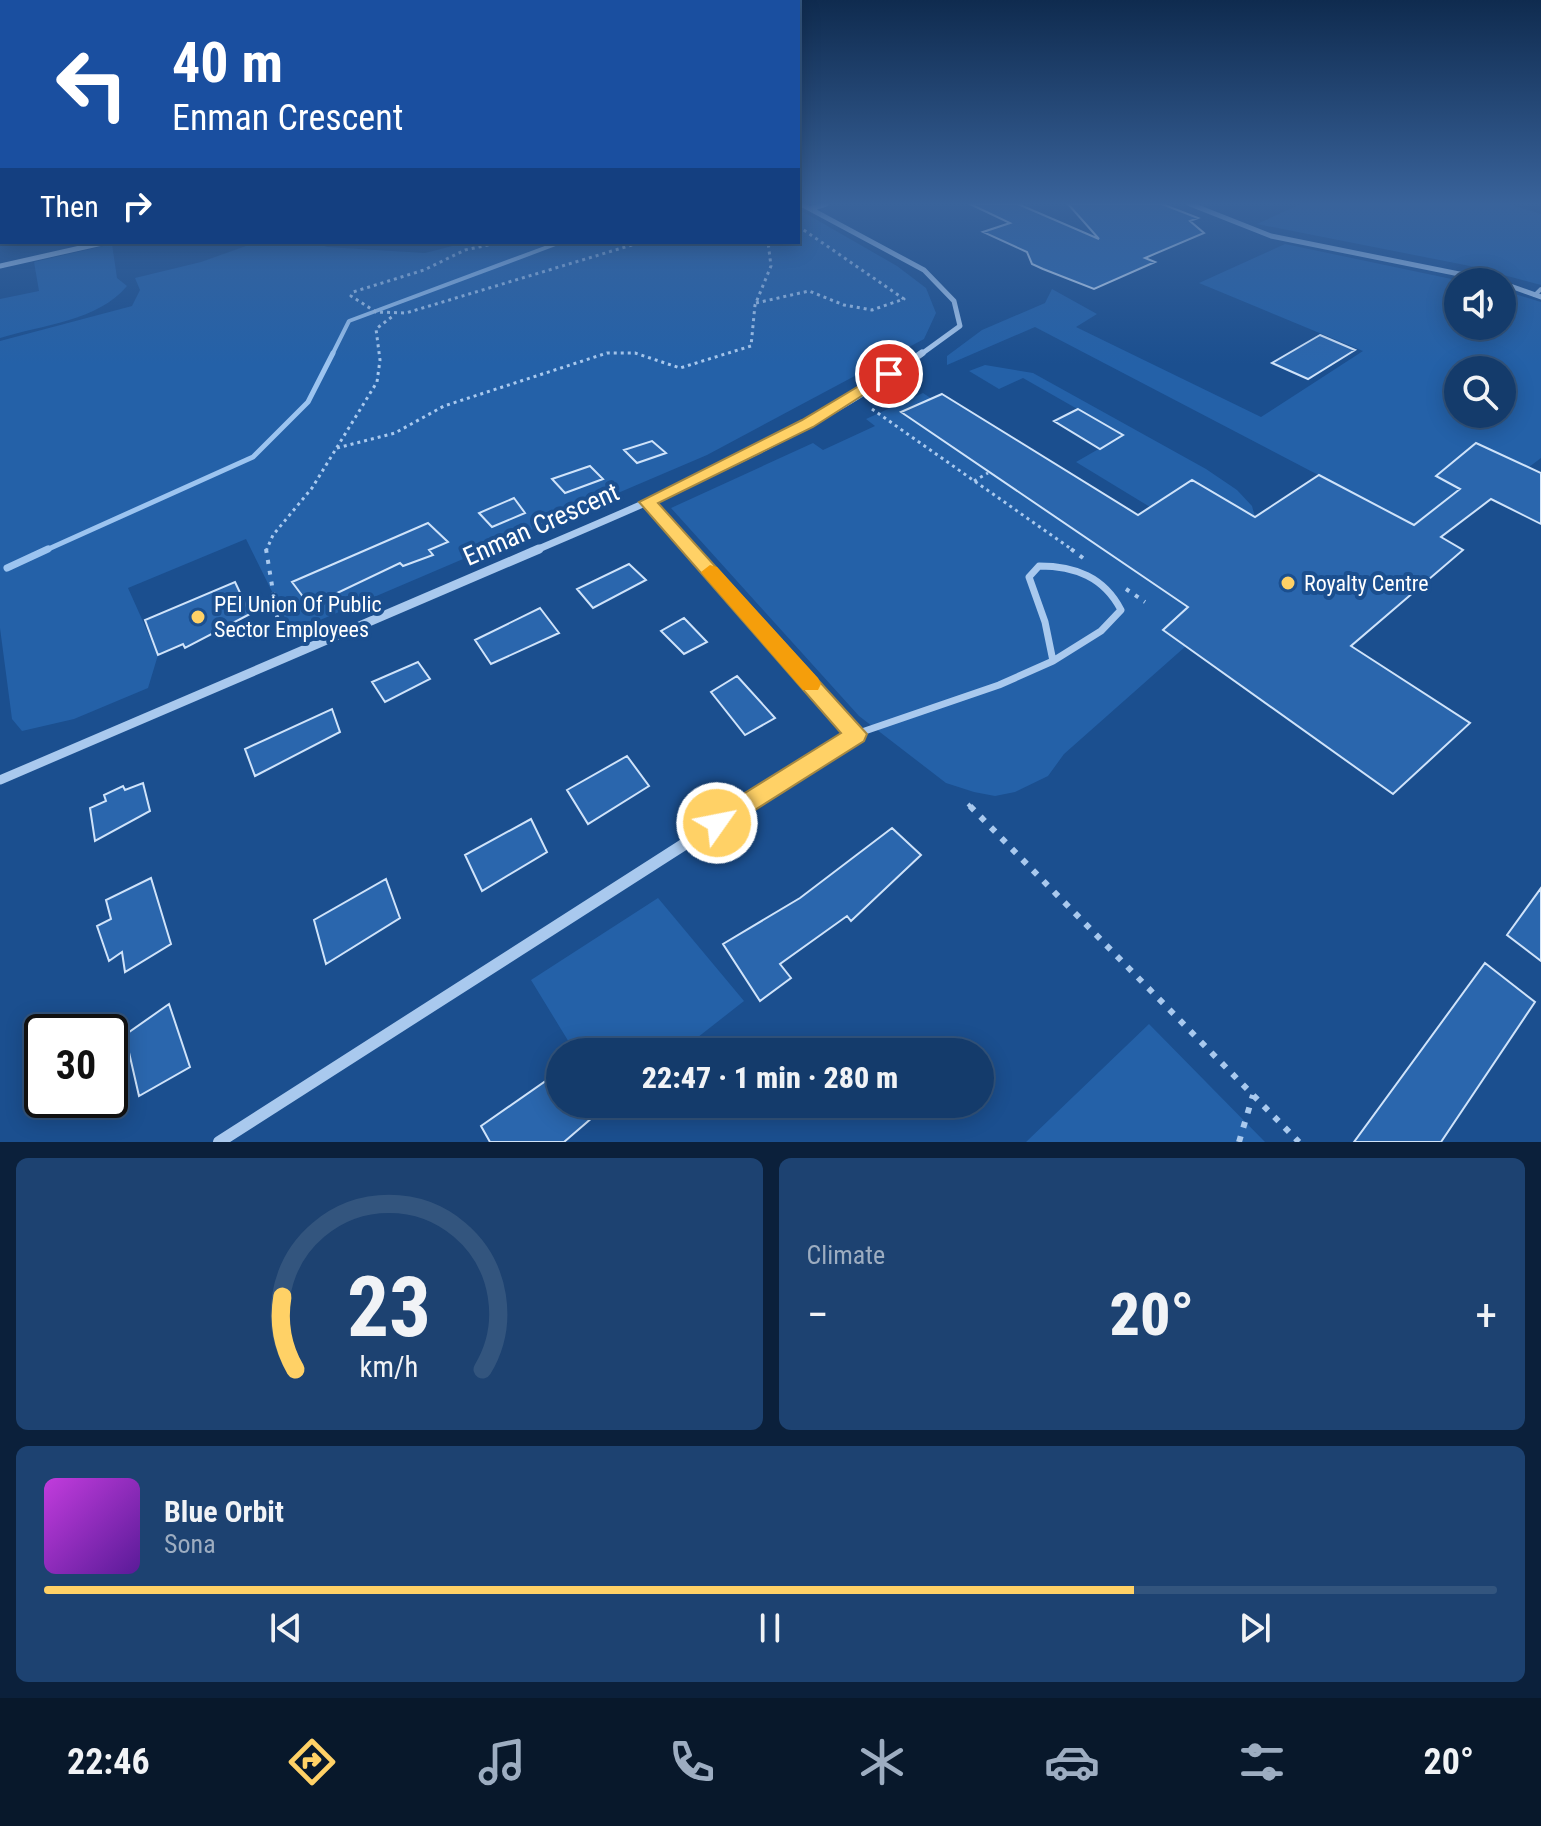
<!DOCTYPE html>
<meta charset="utf-8">
<style>
body{margin:0;font-family:"Roboto Condensed",sans-serif;background:#1d4271;color:#f1f3f6;height:100vh;display:flex;flex-direction:column;font-size:30px;white-space:nowrap}
*{box-sizing:border-box;margin:0}
p{font-size:26px;color:#9dadc1}
.icon{flex:none;width:44px;height:44px;fill:none;stroke:currentColor;stroke-width:2;stroke-linecap:round;stroke-linejoin:round}
.map{position:relative;height:1142px;overflow:hidden}
.side{display:flex;flex-direction:column;gap:16px;padding:16px;background:#0b203b;flex:1}
.side>*{flex:none}
.top-card{position:absolute;left:0px;top:0px;width:800px;height:244px;box-shadow:0 4px 20px #0003,0 0 0 2px #33557e;background:#1a4fa0;color:#fff;overflow:hidden}
.fabs{position:absolute;left:1444px;top:268px;display:grid;gap:16px}
.fabs a{display:grid;place-items:center;width:72px;height:72px;border-radius:50%;background:#143b6b;box-shadow:0 4px 20px #0003,0 0 0 2px #33557e;font-size:40px}
.speed{position:absolute;left:24px;top:1014px;display:flex;gap:16px;font-size:40px;font-weight:700;text-align:center}
.speed>*{display:grid;place-content:center;width:104px;height:104px;border-radius:50%;background:#143b6b;box-shadow:0 4px 20px #0003,0 0 0 2px #33557e;line-height:1}
.speed .limit{border:4px solid #111;border-radius:12px;background:#fff;color:#111}
.pin{position:absolute;display:grid;place-items:center;width:68px;height:68px;color:#fff;margin:-34px;border:4px solid #fff;border-radius:50%;box-shadow:0 2px 8px #0007}
.me{position:absolute;width:88px;margin:-44px;rotate:57deg;stroke-linejoin:round;filter:drop-shadow(0 0 6px #0008)}
.turn{display:flex;align-items:center;gap:28px;height:168px;padding:0 40px;font-size:36px}
.turn .icon{width:104px;height:104px;stroke-width:2.5}
.turn b{display:block;font-size:56px;line-height:68px}
.then{display:flex;align-items:center;height:76px;padding:0 40px;background:#0003;gap:16px;font-size:30px}
.big{font-size:60px;font-weight:800;line-height:1.1}
.side .widget{flex:1;display:flex;flex-direction:column;justify-content:center;gap:12px;min-width:0;padding:0 28px;border-radius:12px;background:#1d4271}
.side .dial{align-items:center;gap:0}
.dial svg{height:208px;overflow:visible;fill:none;stroke:#33557e;stroke-width:7;stroke-linecap:round;text-anchor:middle}
.dial text{fill:#f1f3f6;stroke:none}
.song{display:flex;align-items:center;gap:24px}
.cover{width:96px;height:96px;border-radius:12px;background:linear-gradient(135deg,hsl(290 70% 55%),hsl(270 70% 35%))}
.played{height:8px;border-radius:4px;background:linear-gradient(90deg,#ffd166 75%,#33557e 75%)}
.keys{display:flex;justify-content:space-around;direction:ltr}
.heat{display:flex;justify-content:space-between;align-items:center;font-size:44px;direction:ltr}
.side .tiles{flex:1;display:grid;gap:16px;grid-template-columns:1fr 1fr}
.widget:last-child{grid-column:span 2}
.trip{position:absolute;left:546px;top:1038px;width:448px;height:80px;border-radius:40px;background:#143b6b;box-shadow:0 4px 20px #0003,0 0 0 2px #33557e;font-weight:800;line-height:80px;text-align:center}
.menu{display:flex;height:128px;justify-content:space-around;align-items:center;background:#08182b;color:#9dadc1}
.menu .icon{width:56px;height:56px}
.menu .selected{color:#ffd166}
.menu b{font-size:36px;color:#f1f3f6}
.map>svg:first-child{display:block}
</style>
<div class="map">
<svg width="1541" height="1142" viewBox="0 0 1541 1142">
<rect width="100%" height="100%" fill="#1b4f8f"/>
<path fill="#2461a8" fill-rule="evenodd" d="M1301 204H1508L1541 214V285L1470 266 1257 224Z
M798 209 897 266 926 288 936 313 924 339 707 455 292 632 246 539 128 588 158 655 148 688 74 719 22 731 12 719 0 628V341L132 306 140 290 135 278 201 262 246 246 248 242H314L327 247 425 253 468 242H798Z
M112 244 117 278 127 286C98 321 42 325 0 338V299L39 291 34 262Z
M1285 244 1466 282H1458V326H1502V290L1541 302V458L1529 467 1476 443 1436 476 1460 489 1414 525 1035 327 947 365V356L982 330 1045 303 1052 289 1097 314 1076 327 1261 417 1363 351 1199 283ZM1458 370H1502V414H1458Z
M985 365 1033 373 1206 469 1237 490 1252 506 1255 517 1150 507 1076 462 1123 435 1023 378 999 389 969 371Z
M923 393 932 399 901 413 1188 607 1163 630 1186 646 1064 754 1048 776 1015 792 995 796 974 792 946 783 859 716 671 508 813 443 823 450 875 426 866 419Z
M658 898 744 1001 679 1052H575L531 980Z
M1149 1024 1265 1142H1025H1026Z"/>
<g fill="none" stroke-linecap="round" stroke-linejoin="round">
<path stroke="#9cc4f0" stroke-width="4" d="M332 355 349 321 561 242"/>
<path stroke="#9cc4f0" stroke-width="5" d="M44 551 253 457 308 402 333 353"/>
<path stroke="#9cc4f0" stroke-width="7" d="M7 568 48 549"/>
</g>
<path fill="#2a66ad" stroke="#cfe3fa" stroke-width="2" d="M970 204H1018L1099 239 1068 204H1162L1198 218 1190 221 1204 233 1145 258 1155 262 1094 289 1043 269 1032 264 1027 252 983 232 1010 223Z
M1320 335 1355 350 1308 379 1272 363Z
M942 394 1138 515 1192 480 1255 517 1319 475 1414 525 1460 489 1436 476 1476 443 1541 473V524L1491 499 1441 537 1463 550 1351 646 1470 723 1393 794 1163 630 1188 607 901 412Z
M1078 409 1123 435 1100 449 1054 421Z
M652 441 666 453 637 463 624 450Z
M590 466 603 479 565 493 552 479Z
M514 498 525 513 492 527 479 513Z
M428 523 448 542 429 550 433 555 403 566 400 563 310 606 292 582Z
M629 564 646 580 593 608 577 589Z
M235 582 250 614 185 648 183 644 158 655 145 620Z
M540 608 559 633 491 664 475 640Z
M684 618 707 642 684 654 661 631Z
M418 662 430 679 385 702 372 682Z
M737 676 775 718 745 735 711 692Z
M332 709 340 732 255 776 245 749Z
M627 756 649 786 588 824 567 790Z
M143 783 150 811 95 841 90 808 106 801 104 795 123 786 125 790Z
M531 819 547 852 482 891 465 855Z
M892 828 921 855 851 921 847 916 780 964 791 978 760 1001 723 944 800 898Z
M151 878 171 944 125 972 122 952 109 961 97 926 111 919 106 900Z
M386 879 400 918 326 964 314 920Z
M1541 888V961L1507 935Z
M1485 963 1535 1002 1441 1142H1354Z
M169 1004 190 1067 139 1096 125 1035Z
M560 1071V1104H585L593 1117 564 1142H490L481 1126Z"/>
<g fill="none" stroke-linecap="round" stroke-linejoin="round">
<path stroke="#a9c9ee" stroke-width="3" stroke-dasharray="3 4" stroke-linecap="butt" d="M502 242 465 250 424 270 353 292 351 296 376 312 406 313 642 242
M756 303 809 291 844 305 872 310 904 299 798 226
M872 409 1074 551
M337 448 395 433 444 406 607 353H635L680 368 751 346 755 305 771 266 768 242
M974 481 988 473
M266 551 273 535 312 488 377 382 380 360 376 329 393 316"/>
<path stroke="#a9c9ee" stroke-width="4" stroke-dasharray="4 7" stroke-linecap="butt" d="M266 549 282 646
M1071 549 1083 558
M1126 589 1145 602
M968 804 972 808"/>
<path stroke="#a9c9ee" stroke-width="6" stroke-dasharray="6 9" stroke-linecap="butt" d="M970 806 1299 1142
M1239 1142 1253 1095"/>
<path stroke="#a9c9ee" stroke-width="4" d="M1535 295 1541 289"/>
<path stroke="#a9c9ee" stroke-width="7" d="M1039 566C1075 566 1104 577 1121 610L1101 631 1053 661 1045 622 1029 577Z
M856 734 999 685 1053 661"/>
<path stroke="#a9c9ee" stroke-width="5" d="M801 204 924 270 954 301 960 326 920 355
M1190 204 1271 236 1499 282
M810 209 826 204
M0 266 107 242
M1502 283 1541 297"/>
<path stroke="#a9c9ee" stroke-width="7" d="M647 502 692 551
M534 551C664 495 808 437 922 353"/>
<path stroke="#a9c9ee" stroke-width="9" d="M690 549 856 734 741 808
M0 780 539 549"/>
<path stroke="#a9c9ee" stroke-width="12" d="M219 1142 744 806"/>
</g>
<linearGradient id="sky" x2="0" y2="1"><stop stop-color="#0f2b4f"/><stop offset="0.56" stop-color="#39639b"/><stop offset="1" stop-color="#39639b" stop-opacity="0"/></linearGradient>
<rect width="1541" height="364" fill="url(#sky)"/>
<path fill="#ffd166" stroke="#a68842" stroke-width="2" d="M884 371 896 374 813 427 658 503 867 734 864 741 717 834 708 831 705 823 708 816 841 733 639 502 802 420Z"/>
<path fill="#f59e0b" d="M710 565 717 567 818 678 821 684 818 690H803L704 576 701 572Z"/>
<g fill="#ffd166" stroke="#1b4f8f" stroke-width="3">
<circle cx="1288" cy="583" r="8"/>
<circle cx="198" cy="617" r="8"/>
</g>
<g text-anchor="middle" dominant-baseline="central" stroke-width="8" stroke-linejoin="round" paint-order="stroke">
<g font-size="22" fill="#fff" stroke="#1b4f8f" text-anchor="start">
<text x="1304" y="583">Royalty Centre</text>
<text x="214" y="604">PEI Union Of Public<tspan x="214" dy="25">Sector Employees</tspan></text>
</g>
<g font-size="26" fill="#fff" stroke="#1b4f8f">
<text transform="translate(541 524) rotate(-24)">Enman Crescent</text>
</g>
</g>
</svg>
<div class="fabs">
<a><svg class="icon" aria-label="sound" viewBox="0 0 24 24"><path d="M4 9h4l5-4v14l-5-4H4zM17 9q2 3 0 6"/></svg></a>
<a><svg class="icon" aria-label="search" viewBox="0 0 24 24"><circle cx="10" cy="10" r="6"/><path d="M15 15l6 6"/></svg></a>
</div>
<div class="speed"><div class="limit">30</div></div>
<div class="pin" style="left:889px;top:374px;background:#d93025"><svg class="icon" aria-label="arrive" viewBox="0 0 24 24"><path d="M6 21V4h12l-3 4 3 4H6"/></svg></div>
<svg class="me" style="left:717px;top:823px" viewBox="-20 -20 40 40"><circle r="17" fill="#ffd166" stroke="#fff" stroke-width="3"/><path d="M0-11L8 9 0 5-8 9z" fill="#fff"/></svg>
<div class="trip">22:47 · 1 min · 280 m</div>
<div class="top-card">
<div class="turn"><svg class="icon" aria-label="left" viewBox="0 0 24 24"><path d="M17 20v-9H6M10 6l-5 5 5 5"/></svg><div><b>40 m</b>Enman Crescent</div></div>
<div class="then">Then<svg class="icon" aria-label="right" viewBox="0 0 24 24"><path d="M7 20v-9h11M14 6l5 5-5 5"/></svg></div>
</div>
</div>
<section class="side">
<div class="tiles">
<div class="widget dial"><svg viewBox="0 0 100 80">
<path d="M14 69A42 42 0 1 1 86 69"/>
<path d="M14 69A42 42 0 0 1 9 41" stroke="#ffd166"/>
<text x="50" y="56" font-size="32" font-weight="700">23</text>
<text x="50" y="72" font-size="11">km/h</text>
</svg></div>
<div class="widget"><p>Climate</p>
<div class="heat"><a>−</a><b class="big">20°</b><a>+</a></div>
</div>
<div class="widget">
<div class="song"><i class="cover"></i><div><b>Blue Orbit</b><p>Sona</p></div></div>
<div class="played"></div>
<div class="keys"><svg class="icon" aria-label="previous" viewBox="0 0 24 24"><path d="M18 5L8 12l10 7zM5 5v14"/></svg><svg class="icon" aria-label="pause" viewBox="0 0 24 24"><path d="M8 5v14M16 5v14"/></svg><svg class="icon" aria-label="next" viewBox="0 0 24 24"><path d="M6 5l10 7-10 7zM19 5v14"/></svg></div>
</div>
</div>
</section>
<nav class="menu">
<b>22:46</b>
<svg class="icon selected" aria-label="directions" viewBox="0 0 24 24"><path d="M12 3l9 9-9 9-9-9zM9 14v-3h6M13 9l2 2-2 2"/></svg>
<svg class="icon" aria-label="music" viewBox="0 0 24 24"><path d="M9 18V5l10-2v13"/><circle cx="6" cy="18" r="3"/><circle cx="16" cy="16" r="3"/></svg>
<svg class="icon" aria-label="phone" viewBox="0 0 24 24"><path d="M5 4h4l2 5-3 2q2 4 5 5l2-3 5 2v4C11 20 4 13 5 4z"/></svg>
<svg class="icon" aria-label="climate" viewBox="0 0 24 24"><path d="M12 3v18M4 7l16 10M4 17L20 7"/></svg>
<svg class="icon" aria-label="car" viewBox="0 0 24 24"><path d="M5 17H2v-5l4-1 3-4h7l3 4 3 1v5h-3M9 17h6M6 11h13"/><circle cx="7" cy="17" r="2"/><circle cx="17" cy="17" r="2"/></svg>
<svg class="icon" aria-label="filters" viewBox="0 0 24 24"><path d="M4 7h16M4 17h16"/><circle cx="9" cy="7" r="2"/><circle cx="15" cy="17" r="2"/></svg>
<b>20°</b>
</nav>
